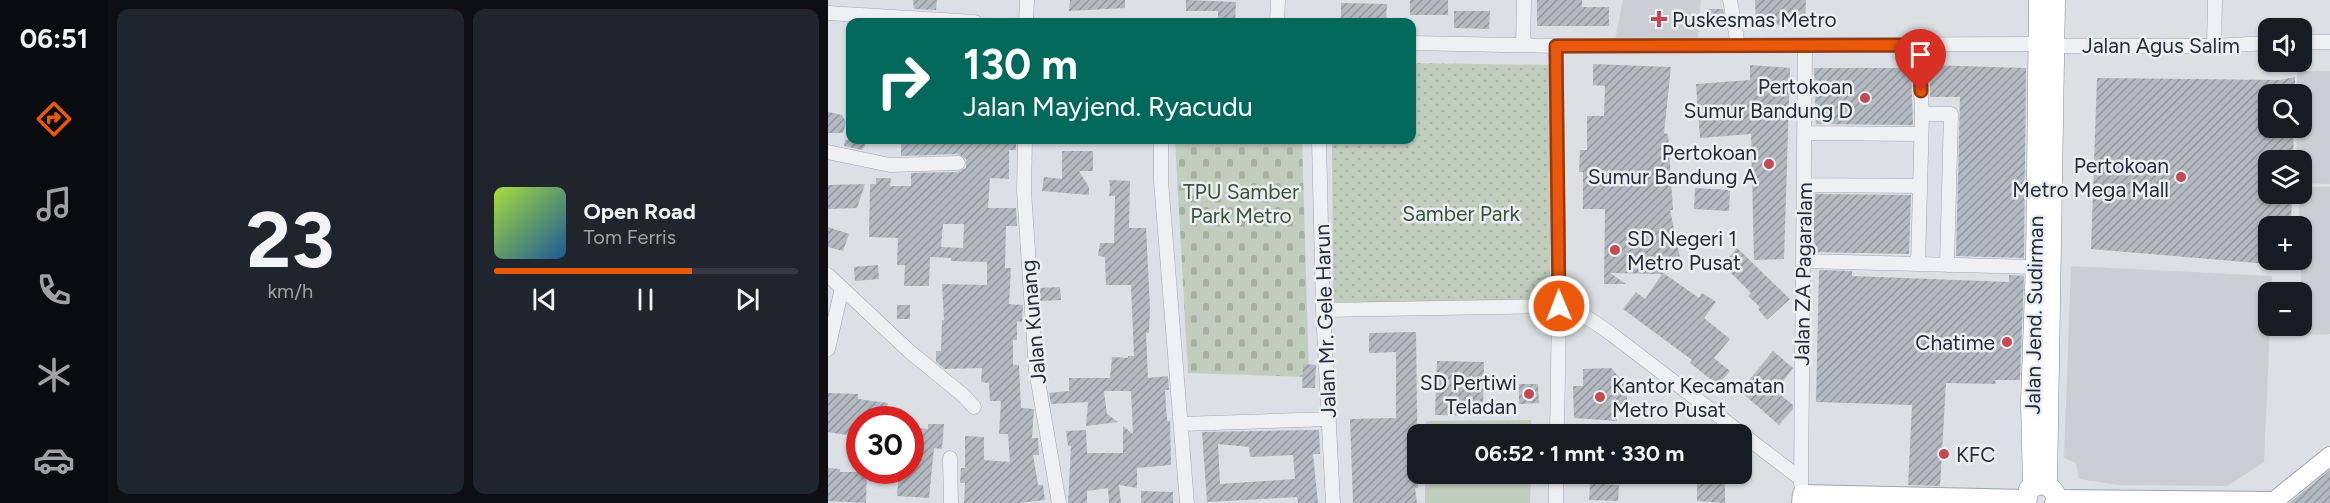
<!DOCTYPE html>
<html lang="id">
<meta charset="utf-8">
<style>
body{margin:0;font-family:Figtree,sans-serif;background:#20242c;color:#f1f3f6;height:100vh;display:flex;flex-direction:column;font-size:22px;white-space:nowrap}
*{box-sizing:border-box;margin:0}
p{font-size:20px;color:#9ea1a6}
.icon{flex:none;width:33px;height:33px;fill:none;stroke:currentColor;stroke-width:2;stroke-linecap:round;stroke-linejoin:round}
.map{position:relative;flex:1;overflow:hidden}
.panel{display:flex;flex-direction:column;gap:9px;padding:9px;background:#0d0f14;width:720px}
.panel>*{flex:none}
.hud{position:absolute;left:18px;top:18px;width:570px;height:126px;border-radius:12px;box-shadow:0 2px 4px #0004;background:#00695c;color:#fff;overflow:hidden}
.fabs{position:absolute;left:1430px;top:18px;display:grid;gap:12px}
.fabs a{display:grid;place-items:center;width:54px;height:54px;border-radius:12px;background:#171b24;box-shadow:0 2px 4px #0004;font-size:30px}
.speed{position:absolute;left:18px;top:406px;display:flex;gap:12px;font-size:30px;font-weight:700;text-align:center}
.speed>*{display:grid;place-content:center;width:78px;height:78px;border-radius:50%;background:#171b24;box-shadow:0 2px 4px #0004;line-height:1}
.speed .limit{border:9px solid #d22;background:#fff;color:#111}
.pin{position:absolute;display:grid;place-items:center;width:51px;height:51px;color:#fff;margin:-62px -26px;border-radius:50% 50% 50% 0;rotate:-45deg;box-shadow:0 0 6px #0007}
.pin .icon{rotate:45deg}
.me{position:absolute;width:66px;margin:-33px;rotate:359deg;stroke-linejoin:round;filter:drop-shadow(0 0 4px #0008)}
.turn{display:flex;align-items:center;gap:21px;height:126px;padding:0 18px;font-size:27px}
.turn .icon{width:78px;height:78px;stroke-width:2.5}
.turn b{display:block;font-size:42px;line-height:51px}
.panel .tile{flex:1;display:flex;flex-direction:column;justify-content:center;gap:9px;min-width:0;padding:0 21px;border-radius:12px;background:#20242c}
.panel .dial{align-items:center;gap:0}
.dial b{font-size:78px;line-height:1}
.song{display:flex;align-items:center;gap:18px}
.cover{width:72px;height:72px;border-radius:9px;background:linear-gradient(135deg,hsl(80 70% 55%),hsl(210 70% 35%))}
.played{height:6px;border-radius:3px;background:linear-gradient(90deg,#ea580c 65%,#363941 65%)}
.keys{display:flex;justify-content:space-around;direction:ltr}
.panel .tiles{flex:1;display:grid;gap:9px;grid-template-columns:repeat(2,1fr)}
.trip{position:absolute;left:579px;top:424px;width:345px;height:60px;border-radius:12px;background:#171b24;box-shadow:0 2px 4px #0004;font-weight:700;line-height:60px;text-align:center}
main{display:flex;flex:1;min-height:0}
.dock{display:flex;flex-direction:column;width:108px;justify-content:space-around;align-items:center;background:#090b0e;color:#9ea1a6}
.dock .icon{width:42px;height:42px}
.dock .current{color:#ea580c}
.dock b{font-size:27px;color:#f1f3f6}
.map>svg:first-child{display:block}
</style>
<main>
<nav class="dock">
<b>06:51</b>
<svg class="icon current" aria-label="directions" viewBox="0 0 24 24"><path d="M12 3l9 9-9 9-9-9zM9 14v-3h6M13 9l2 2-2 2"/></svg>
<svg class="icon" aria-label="music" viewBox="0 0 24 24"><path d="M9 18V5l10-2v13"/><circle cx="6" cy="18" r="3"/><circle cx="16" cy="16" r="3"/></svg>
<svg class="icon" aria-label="phone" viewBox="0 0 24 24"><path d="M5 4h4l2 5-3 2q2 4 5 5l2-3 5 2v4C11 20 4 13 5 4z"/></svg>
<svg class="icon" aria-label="climate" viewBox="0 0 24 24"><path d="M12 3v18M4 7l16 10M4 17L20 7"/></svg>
<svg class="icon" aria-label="car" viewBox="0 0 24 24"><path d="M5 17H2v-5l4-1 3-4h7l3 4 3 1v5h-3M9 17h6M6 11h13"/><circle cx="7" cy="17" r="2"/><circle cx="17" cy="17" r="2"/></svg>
</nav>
<section class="panel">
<div class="tiles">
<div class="tile dial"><b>23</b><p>km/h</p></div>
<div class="tile">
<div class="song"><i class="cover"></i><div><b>Open Road</b><p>Tom Ferris</p></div></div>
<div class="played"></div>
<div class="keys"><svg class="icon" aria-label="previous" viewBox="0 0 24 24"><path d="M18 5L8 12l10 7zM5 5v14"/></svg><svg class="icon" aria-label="pause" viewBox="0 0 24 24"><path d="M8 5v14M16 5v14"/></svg><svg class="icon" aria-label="next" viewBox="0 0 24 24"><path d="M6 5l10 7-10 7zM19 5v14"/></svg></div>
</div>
</div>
</section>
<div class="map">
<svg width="1502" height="503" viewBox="0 0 1502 503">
<defs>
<pattern id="cemetery-stones" width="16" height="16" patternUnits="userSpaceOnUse" patternTransform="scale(1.5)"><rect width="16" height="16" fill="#c1cebe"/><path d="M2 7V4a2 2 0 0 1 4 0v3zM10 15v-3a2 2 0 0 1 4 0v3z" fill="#a6b1a4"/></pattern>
<pattern id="park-dots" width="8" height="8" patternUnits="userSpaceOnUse" patternTransform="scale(1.5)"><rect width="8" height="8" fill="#c1cebe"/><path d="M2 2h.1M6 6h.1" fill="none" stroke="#a6b1a4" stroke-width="1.8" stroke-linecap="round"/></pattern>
<pattern id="building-hatch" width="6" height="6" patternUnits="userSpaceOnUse" patternTransform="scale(1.5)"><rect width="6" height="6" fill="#b4b8c1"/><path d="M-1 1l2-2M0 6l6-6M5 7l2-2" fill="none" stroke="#92969e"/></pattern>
</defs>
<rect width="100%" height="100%" fill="#dcdfe5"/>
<path fill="#cbced6" d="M795 0H873L870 38 787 40Z
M1469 71H1502V184L1473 183V160H1468L1469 128H1473V94H1469Z
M1473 187H1502V334L1473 335V226H1471V194H1473Z
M1243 266 1444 276V292H1440V326H1442L1436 462 1399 486 1291 485 1251 479 1248 463 1236 458Z"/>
<path fill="url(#cemetery-stones)" d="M347 140H474L481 377 360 373Z"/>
<path fill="url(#park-dots)" d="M584 63 723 65 722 302H505L504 140H584Z"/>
<path fill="#c1cebe" d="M703 420V435H597L598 421Z
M597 474H703L702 503H597Z"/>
<path fill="url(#building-hatch)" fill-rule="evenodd" d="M85 0H109L108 10 86 9Z
M242 0H297V8L241 11Z
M358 0 408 2 407 22H390V11H358Z
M582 0H620V15H582Z
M709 0H754V7H781V26H709Z
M927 0H978L977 25H928Z
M513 3 559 4 558 22 513 21Z
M880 9H895L898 28 880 27Z
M626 11H662L661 29 626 28Z
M765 64 843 67 836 133 840 134 845 210H842L853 262 831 270 871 298 874 293 888 302 876 318 902 339 886 358 902 371 890 385 862 363 864 360 795 309 808 292 817 299 834 274 782 273 798 284H776L777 209H755V172H751L752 150H759V116H776L777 86 765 85Z
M922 65 962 68 956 259 926 260 923 134 872 138 868 84 922 80Z
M1101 65 1198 68 1196 258 1128 256 1132 97H1102Z
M986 68H1083L1085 125 988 124Z
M1467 77V94H1440V128H1466L1465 160H1440V194H1464L1463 226H1440V264L1263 249 1269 78 1452 80Z
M0 112 14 115 18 122 15 133H0Z
M17 140H36L37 146 34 150 16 146Z
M110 140H188V150H181V179L162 178 160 208H188L189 226H178L177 268H183L181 304 195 305 194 322 189 321V340H185V365H191L193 408 206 409 204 438H210L211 455H205L210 485H215L217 500 192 503H136L137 483H132L133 468H137V436L156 437V460L182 462 180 434H171L173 401H162L161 383 153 382 154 368 117 369 108 362V351H113L114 320H116L114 284 159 285V262L123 261V258L102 257 101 286H76L77 265H69L70 238 41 237 42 184H48V178H63L62 186H83V173L130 172 138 168V159L130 154 73 156V143L110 144ZM115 224H136L135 248 113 247Z
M234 151H265V171H251L261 187V195L214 191 216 177 234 179Z
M281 180 302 181 301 228H318L322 307 321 333H318L320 378 340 376 341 390H337L339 421H342L343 465 309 468V488L291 485 293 503H281L280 488 259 491V503H240L243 446H240L238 431 258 430 259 453H295V426L305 434 303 391H276L279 414 290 422 258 426 260 402 223 404 221 393 241 391V378H282L284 357 300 358V356H306L303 285H278L277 257 270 256 272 243H286L287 196H281L282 187Z
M37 184 29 208 0 209V185Z
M867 188 902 190 901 211 866 209Z
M987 194 1083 195 1081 254 985 252Z
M0 227 21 234 15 251 0 247Z
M909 248 962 299 939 320 930 309 932 307 920 296 923 293 895 265Z
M50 265 51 279 27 281 26 267Z
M991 270 1024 271V276L1181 282V275L1196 276 1192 380H1167L1168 384 1118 383 1112 486 1080 485 1084 405 988 402Z
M232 287 233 300 212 301V288Z
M69 305H82V319H69Z
M588 332 590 488H587L589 503H525L522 419 568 418V352L541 353V333Z
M945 351 965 368 948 391 965 405V409L951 425 912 391Z
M609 361 656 362 655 416 607 415Z
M475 364 488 365 487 388H474Z
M783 368 799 387V406H789V421L746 418 745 386H755V369Z
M691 384H710L711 403 691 404Z
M0 393 30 394V399L60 403 57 420H32V437L0 432Z
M100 424H116L114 449 106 448 101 498 69 496 71 471H82V427L100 429Z
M491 430 492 454H485L490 503H470L469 497 379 502 374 432ZM390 444 421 447 422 457 465 455 467 479 392 484Z
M0 468 12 469V472H39L38 503 0 501Z
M1502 470V503H1461Z
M869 477H897V503L869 501Z
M762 483 791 485 790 501 761 500Z
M313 491 345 492V503H313Z"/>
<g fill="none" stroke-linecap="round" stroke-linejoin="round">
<defs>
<path id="minor" d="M902 0 910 45
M0 13 147 22
M198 22 199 0
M449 22 450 0
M1473 42H1502
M584 43 728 46 1210 44
M695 45 696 0
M1091 45 1094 114H1123L1119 265
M728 46 731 306 729 435
M1226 46H1386L1440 43
M1386 46 1387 0
M976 133 1093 134
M197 140 196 191 208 370 231 503
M333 140V181L359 503
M491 140 495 310 505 503
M0 152 62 165 130 163
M976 185 1092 186
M976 261 1207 267
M1090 264 1094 114
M0 275 81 351 136 396 146 407
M495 310 731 306C753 312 768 323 786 336L973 479
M0 349 14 288
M354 424 501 419
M122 458 123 503
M973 484 977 46
M728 503V474"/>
<path id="major" d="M1228 499 1446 501 1502 456
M973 503 974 494 1198 499"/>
<path id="highway" d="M1219 485 1227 0
M1205 486 1203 401 1208 262 1211 0
M1198 503 1201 489 1212 484C1222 486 1230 491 1227 503"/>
</defs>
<use href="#minor" stroke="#a2a6ae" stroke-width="15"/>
<use href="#major" stroke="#9da2b0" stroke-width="20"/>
<use href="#highway" stroke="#858b9a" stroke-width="21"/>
<use href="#minor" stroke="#eef0f4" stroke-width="14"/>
<use href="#major" stroke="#fff" stroke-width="18"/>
<use href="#highway" stroke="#fff" stroke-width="20"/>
</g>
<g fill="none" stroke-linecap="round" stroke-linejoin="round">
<defs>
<path id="route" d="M731 306 728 46 1091 45 1093 91"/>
</defs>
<use href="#route" stroke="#983908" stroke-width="15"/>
<use href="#route" stroke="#ea580c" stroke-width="10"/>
</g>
<g fill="#c24a50" stroke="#ebeef3" stroke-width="2">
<path d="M828 10h6v6h6v6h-6v6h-6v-6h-6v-6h6z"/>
<circle cx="1037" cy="98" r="6"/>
<circle cx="941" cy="164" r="6"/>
<circle cx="1353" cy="177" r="6"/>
<circle cx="787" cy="250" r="6"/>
<circle cx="1179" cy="342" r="6"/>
<circle cx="701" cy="394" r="6"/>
<circle cx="772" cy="397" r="6"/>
<circle cx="1116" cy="454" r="6"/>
</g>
<g text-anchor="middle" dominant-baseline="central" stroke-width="5" stroke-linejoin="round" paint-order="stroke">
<g font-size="21" fill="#272c3a" stroke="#ebeef3" text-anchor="end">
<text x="844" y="19" text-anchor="start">Puskesmas Metro</text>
<text x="1025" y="86">Pertokoan<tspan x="1025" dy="24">Sumur Bandung D</tspan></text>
<text x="929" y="152">Pertokoan<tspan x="929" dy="24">Sumur Bandung A</tspan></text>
<text x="1341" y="165">Pertokoan<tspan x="1341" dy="24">Metro Mega Mall</tspan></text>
<text x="799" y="238" text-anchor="start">SD Negeri 1<tspan x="799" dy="24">Metro Pusat</tspan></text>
<text x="1167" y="342">Chatime</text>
<text x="689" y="382">SD Pertiwi<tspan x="689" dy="24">Teladan</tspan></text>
<text x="784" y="385" text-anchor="start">Kantor Kecamatan<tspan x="784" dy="24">Metro Pusat</tspan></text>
<text x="1128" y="454" text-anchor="start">KFC</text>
</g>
<g font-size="21" fill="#272c3a" stroke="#ebeef3">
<text x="1333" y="45">Jalan Agus Salim</text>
<text transform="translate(975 274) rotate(-89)">Jalan ZA Pagaralam</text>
<text transform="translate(1206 315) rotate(-89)">Jalan Jend. Sudirman</text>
<text transform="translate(497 321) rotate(-92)">Jalan Mr. Gele Harun</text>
<text transform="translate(205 322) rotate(-95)">Jalan Kunang</text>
</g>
<g font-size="21" fill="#395536" stroke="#ebeef3">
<text x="413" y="191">TPU Samber<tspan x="413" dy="24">Park Metro</tspan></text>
<text x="633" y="213">Samber Park</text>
</g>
</g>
</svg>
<div class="fabs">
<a><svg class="icon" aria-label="sound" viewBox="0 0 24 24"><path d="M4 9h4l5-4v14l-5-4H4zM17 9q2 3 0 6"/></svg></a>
<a><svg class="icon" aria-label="search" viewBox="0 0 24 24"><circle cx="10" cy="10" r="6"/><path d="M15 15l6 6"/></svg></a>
<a><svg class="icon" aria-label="layers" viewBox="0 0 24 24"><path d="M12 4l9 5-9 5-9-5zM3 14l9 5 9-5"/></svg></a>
<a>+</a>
<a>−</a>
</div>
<div class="speed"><div class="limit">30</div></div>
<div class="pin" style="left:1093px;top:91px;background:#d93025"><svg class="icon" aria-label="arrive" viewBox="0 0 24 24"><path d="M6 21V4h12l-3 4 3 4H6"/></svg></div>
<svg class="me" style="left:731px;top:306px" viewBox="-20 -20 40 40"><circle r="17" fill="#ea580c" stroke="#fff" stroke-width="3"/><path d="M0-11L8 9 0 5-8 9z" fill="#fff"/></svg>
<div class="trip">06:52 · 1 mnt · 330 m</div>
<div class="hud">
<div class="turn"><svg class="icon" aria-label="right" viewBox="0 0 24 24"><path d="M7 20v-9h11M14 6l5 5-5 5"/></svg><div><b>130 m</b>Jalan Mayjend. Ryacudu</div></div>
</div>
</div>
</main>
